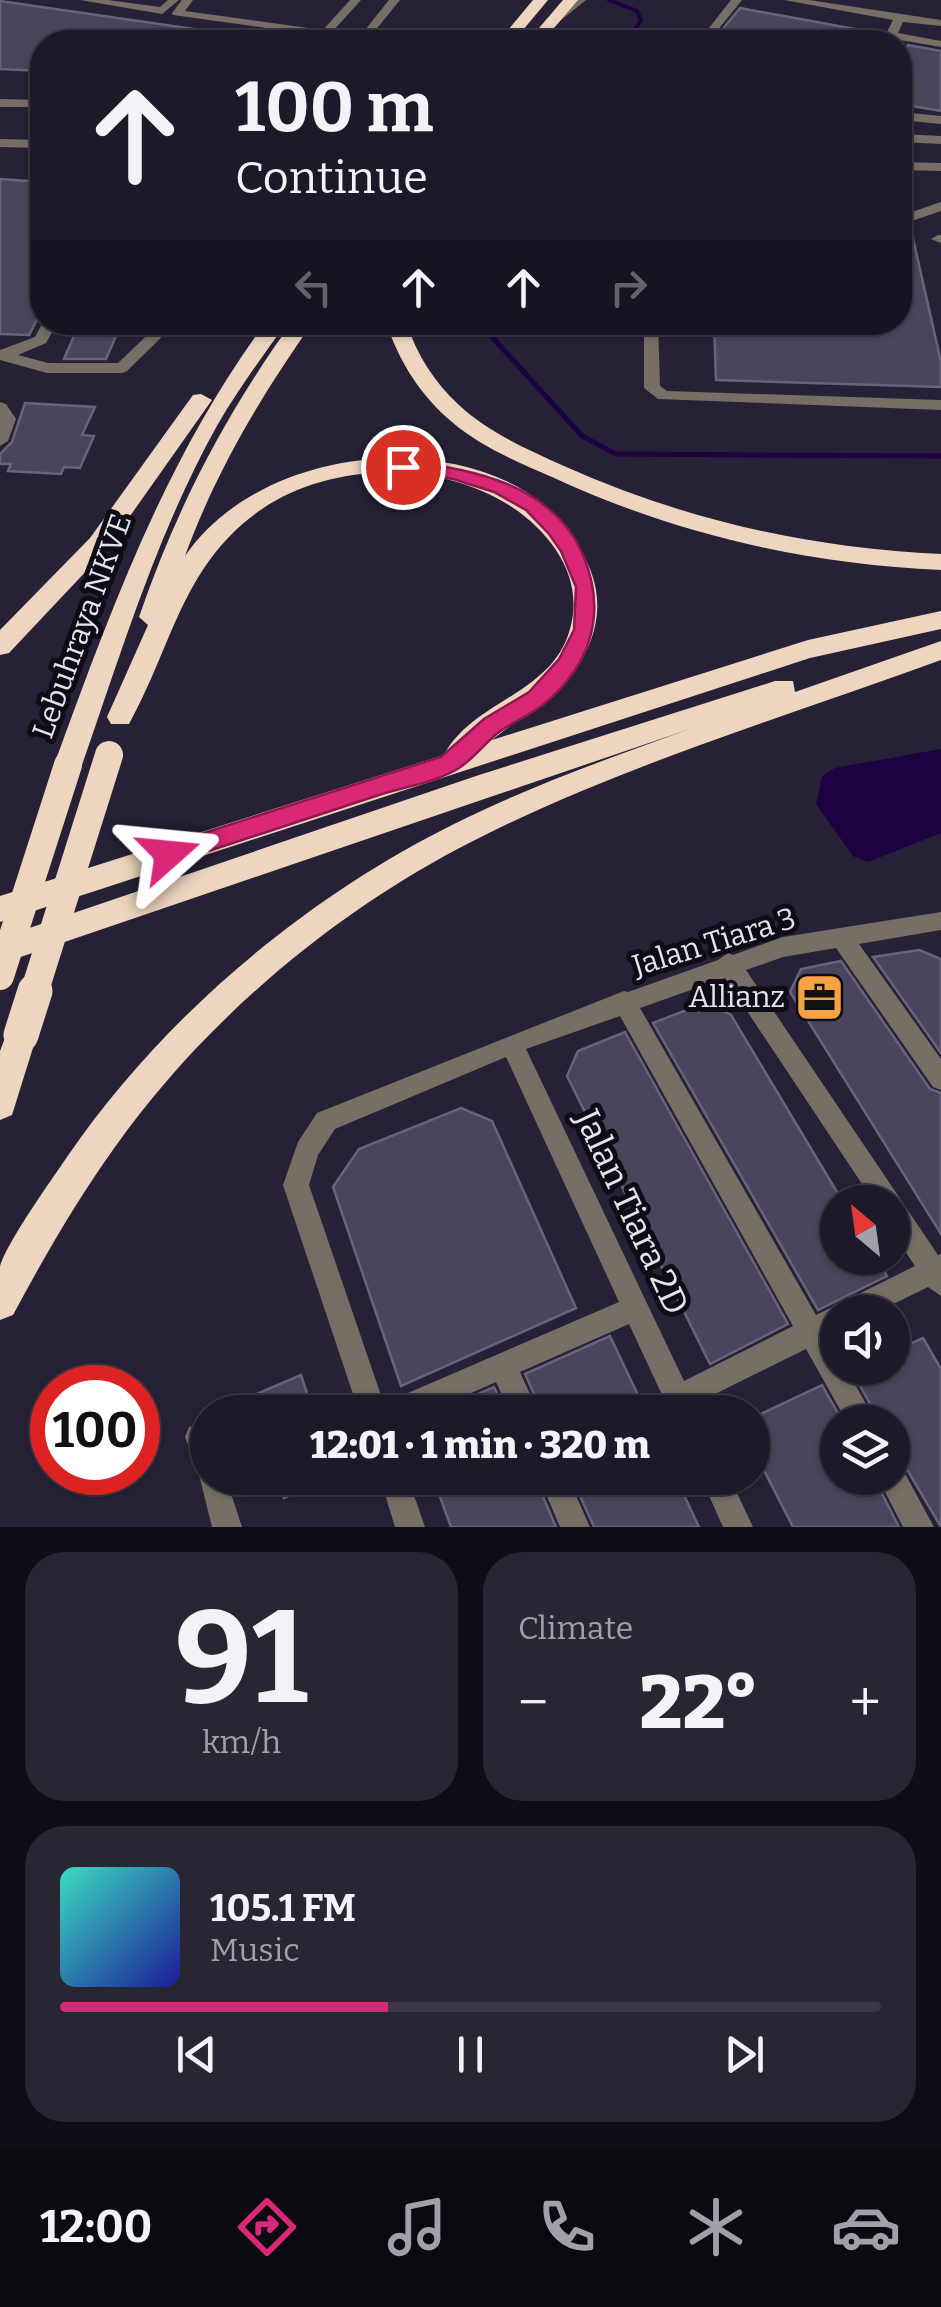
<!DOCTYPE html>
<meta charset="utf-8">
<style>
body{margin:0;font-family:Bitter,serif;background:#292634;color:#f1f3f6;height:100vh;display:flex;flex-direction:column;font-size:38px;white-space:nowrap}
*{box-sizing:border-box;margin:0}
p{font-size:32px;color:#a0a0a8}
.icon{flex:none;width:55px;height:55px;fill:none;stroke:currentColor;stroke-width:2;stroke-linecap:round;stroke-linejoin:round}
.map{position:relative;height:1527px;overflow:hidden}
.panel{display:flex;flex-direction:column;gap:25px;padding:25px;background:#0f0e16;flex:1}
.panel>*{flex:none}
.guide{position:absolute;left:30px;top:30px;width:882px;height:305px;border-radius:40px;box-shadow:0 2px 8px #0004,0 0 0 2px #3a3845;background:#1c1928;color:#f1f3f6;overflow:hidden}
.needle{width:65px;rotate:331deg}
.fabs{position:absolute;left:820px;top:1185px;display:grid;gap:20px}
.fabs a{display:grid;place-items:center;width:90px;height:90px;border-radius:50%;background:#1c1928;box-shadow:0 2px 8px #0004,0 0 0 2px #3a3845;font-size:50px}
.speed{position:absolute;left:30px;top:1365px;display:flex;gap:20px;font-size:50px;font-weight:700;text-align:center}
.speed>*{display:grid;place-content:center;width:130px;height:130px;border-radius:50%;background:#1c1928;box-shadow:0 2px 8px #0004,0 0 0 2px #3a3845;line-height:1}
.speed .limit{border:15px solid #d22;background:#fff;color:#111}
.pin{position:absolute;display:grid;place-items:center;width:85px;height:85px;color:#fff;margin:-42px;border:5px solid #fff;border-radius:50%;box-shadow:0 2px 10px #0007}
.me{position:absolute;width:110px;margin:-55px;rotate:72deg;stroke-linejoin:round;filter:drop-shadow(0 0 8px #0008)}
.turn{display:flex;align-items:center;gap:35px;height:210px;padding:0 40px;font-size:45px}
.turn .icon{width:130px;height:130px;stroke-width:2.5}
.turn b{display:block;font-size:70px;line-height:85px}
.lanes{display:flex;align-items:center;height:95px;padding:0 40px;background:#0003;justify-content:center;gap:50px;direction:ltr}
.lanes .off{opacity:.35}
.big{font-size:75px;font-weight:800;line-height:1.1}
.panel .widget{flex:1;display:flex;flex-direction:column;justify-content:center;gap:15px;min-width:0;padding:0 35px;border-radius:40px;background:#292634}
.panel .dial{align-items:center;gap:0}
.dial b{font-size:130px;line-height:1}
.song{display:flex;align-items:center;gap:30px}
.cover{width:120px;height:120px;border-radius:15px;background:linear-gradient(135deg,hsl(170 70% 55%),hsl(240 70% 35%))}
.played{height:10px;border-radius:5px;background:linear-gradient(90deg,#db2777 40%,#3a3845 40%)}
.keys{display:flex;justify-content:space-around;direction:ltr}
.heat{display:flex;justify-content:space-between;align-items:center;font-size:55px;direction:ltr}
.panel .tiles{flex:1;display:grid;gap:25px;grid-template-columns:1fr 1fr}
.widget:last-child{grid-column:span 2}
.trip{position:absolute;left:190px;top:1395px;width:580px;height:100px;border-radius:50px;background:#1c1928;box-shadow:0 2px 8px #0004,0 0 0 2px #3a3845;font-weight:800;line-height:100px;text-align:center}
.dock{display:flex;height:160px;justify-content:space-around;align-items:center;background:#0b0a10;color:#a0a0a8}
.dock .icon{width:70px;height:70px}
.dock .active{color:#db2777}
.dock b{font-size:45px;color:#f1f3f6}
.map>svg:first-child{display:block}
</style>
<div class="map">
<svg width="941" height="1527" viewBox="0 0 941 1527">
<rect width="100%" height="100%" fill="#262136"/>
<path fill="#1d0140" d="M941 749V833L868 862 853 856 816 804 822 776 835 768Z"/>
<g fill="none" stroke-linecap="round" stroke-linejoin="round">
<path stroke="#1d0140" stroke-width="4" d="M609 0 637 11 641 20 628 42"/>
<path stroke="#1d0140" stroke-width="5" d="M495 322 493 338 582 436 616 454 941 456"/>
</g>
<path fill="#4a455c" stroke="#69637c" stroke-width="2.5" d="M0 1 222 33 221 42H42V71L0 69Z
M740 8 860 30 852 42H712Z
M908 45 941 51V111L900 104V56Z
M0 179 42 182V310L29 335 0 334Z
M910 225 941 362V387L716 380 714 322H900V228Z
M80 322H122L106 359H64Z
M25 403 95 407 82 435 94 436 80 468 64 467 61 474 8 471 11 464H0V454L12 442Z
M919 950 941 959V1053L873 957Z
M841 961 930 1089 941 1093V1234L790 992 801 969Z
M707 1002 731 1015 843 1202H838V1258H876L887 1276 818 1310 653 1023Z
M625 1032 788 1324 710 1364 567 1076 578 1051Z
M461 1108 492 1121 576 1308 401 1386 333 1187 359 1149Z
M610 1336 646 1412H542L525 1374Z
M923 1338 941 1369V1527L905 1466 892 1461V1422H880L852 1371 892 1368V1352Z
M301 1375 313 1412H259L254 1395Z
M822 1385 843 1422H838V1478H874L899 1527H793L752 1447V1418Z
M494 1387 506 1412H436Z
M278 1478H330L284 1498Z
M433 1478H535L556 1527H451Z
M572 1478H676L699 1527H594Z"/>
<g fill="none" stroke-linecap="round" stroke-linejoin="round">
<path fill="#776e65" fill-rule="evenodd" d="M80 0H108L160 7 168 0H179L162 14Z
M182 0H193L185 11 323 30 350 0H361L333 31 361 35 389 0H400L366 42 173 15 172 13Z
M574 0H586L555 25H547V21Z
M731 0H742L708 42H698Z
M784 0H809L941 20V26L903 22 898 33 941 41V47L894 39 892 42H882L893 20Z
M0 99 42 100V107H0Z
M900 112 941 116V124L900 120Z
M900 134 941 136V144L900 142Z
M0 139 42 140V148L0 147Z
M900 162 941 163V171L900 170Z
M941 202V211L900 225V216Z
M938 235H941V243L931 239Z
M43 322H58L46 343 18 355 48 363H118L161 322H177L127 371 122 373H47L0 360V350L35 337Z
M644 322H658L660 386 667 391 941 400V410L658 399 644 388Z
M0 402 6 404 16 419 8 441 0 446Z
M941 912V930L859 944 941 1059V1090L933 1087 836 948 783 957 746 970 938 1255 941 1254V1296L928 1287 877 1312H838V1332L829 1337 838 1352V1368H846L876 1422H847L806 1349 695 1404 698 1412H670L629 1324 520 1372 538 1412H510L496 1382 428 1412H359L283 1185 298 1142 317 1113 624 991 628 992 718 960 728 953 733 955 783 937ZM725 978 874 1202H892V1232L915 1266 816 1315 640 1008ZM620 1016 793 1326 684 1381 526 1049ZM506 1057 619 1302 387 1402 385 1407 309 1185 318 1155 335 1129Z
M199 1423 208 1426V1478H226L242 1527H212L199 1475 185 1437 189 1427Z
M892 1464 902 1468 934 1527H903L878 1478H892Z
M380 1478H408L425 1527H395Z
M539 1478H568L590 1527H560Z
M701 1478H730L753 1527H723Z"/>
<path fill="#edd5bf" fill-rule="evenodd" d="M533 0H548L513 42H498Z
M563 0H578L542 42H527Z
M266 322H287C263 356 239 388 218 424 158 531 122 650 82 765L78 773 68 776 58 773 54 765C111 609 166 457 266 322Z
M292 322H313C261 396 216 471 185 556 252 458 415 431 518 487 543 501 561 522 577 545 606 587 603 631 574 672 553 702 519 717 492 740L808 640 941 611V629L810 658 0 922V896L444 755C473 700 552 695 570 629 578 601 572 574 556 550 496 462 349 450 262 509 182 564 173 645 129 724H111L107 717 148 625 139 617C176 509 225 415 292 322Z
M386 322H406C417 355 434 382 459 405 489 433 527 449 564 466 685 520 809 548 941 554V570C805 564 675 534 552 477 518 462 481 447 452 422 421 396 399 362 386 322Z
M201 394 212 400 106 550 9 653 0 655V630L90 538 193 395Z
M941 641V660C785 717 623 765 475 840 336 910 205 1020 115 1147 77 1200 44 1257 13 1315L0 1320C0 1304 0 1283 0 1267 5 1245 52 1179 67 1157 162 1018 303 899 454 824 530 786 612 757 693 728L0 964V938L479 775 775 681H793L795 692Z
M21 1020 32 1025 37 1035 12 1115 0 1120V1051L10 1025Z"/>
<path stroke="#edd5bf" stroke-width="28" d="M0 976 68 765
M34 993 109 755"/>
<path stroke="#edd5bf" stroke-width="35" d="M21 1035 35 991"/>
</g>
<path fill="#db2777" stroke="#8e194d" stroke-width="2.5" d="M403 461C470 468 553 484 583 555 607 612 592 664 544 704 530 715 513 722 499 732 485 743 473 759 459 768 437 782 404 787 379 795 309 818 239 841 169 864L160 861 157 854 160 847 441 757 484 719 529 692 559 659 574 630 576 587 561 551 549 534 526 510 494 492 453 479 396 471V463Z"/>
<defs>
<symbol id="office-square" viewBox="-11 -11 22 22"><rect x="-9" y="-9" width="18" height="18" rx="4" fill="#f5a345" stroke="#0f0c16"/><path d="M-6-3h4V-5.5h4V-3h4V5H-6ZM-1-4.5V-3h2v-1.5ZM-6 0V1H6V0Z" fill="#111"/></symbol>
</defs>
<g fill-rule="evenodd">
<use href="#office-square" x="792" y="970" width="55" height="55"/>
</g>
<g text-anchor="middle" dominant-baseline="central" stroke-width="10" stroke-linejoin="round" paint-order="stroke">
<g font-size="30" fill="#e6e3f1" stroke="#0f0c16">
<text transform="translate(82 626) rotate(-70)">Lebuhraya NKVE</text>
<text transform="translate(714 942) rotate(-17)">Jalan Tiara 3</text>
</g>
<g font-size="30" fill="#e6e3f1" stroke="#0f0c16" text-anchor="end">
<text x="785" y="997">Allianz</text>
</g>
<g font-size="35" fill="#e6e3f1" stroke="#0f0c16">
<text transform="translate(632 1212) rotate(65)">Jalan Tiara 2D</text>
</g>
</g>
</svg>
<div class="fabs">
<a><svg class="needle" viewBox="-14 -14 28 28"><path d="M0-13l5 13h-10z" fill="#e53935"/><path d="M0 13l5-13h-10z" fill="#a0a0a8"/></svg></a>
<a><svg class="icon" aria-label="sound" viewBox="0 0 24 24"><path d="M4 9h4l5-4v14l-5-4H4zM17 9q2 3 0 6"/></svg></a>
<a><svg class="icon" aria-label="layers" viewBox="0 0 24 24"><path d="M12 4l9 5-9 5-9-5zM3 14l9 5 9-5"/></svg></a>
</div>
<div class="speed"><div class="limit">100</div></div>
<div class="pin" style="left:403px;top:467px;background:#d93025"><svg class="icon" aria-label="arrive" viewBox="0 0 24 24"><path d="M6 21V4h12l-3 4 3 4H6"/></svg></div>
<svg class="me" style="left:169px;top:854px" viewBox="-20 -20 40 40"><path d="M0-17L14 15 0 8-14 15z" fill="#db2777" stroke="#fff" stroke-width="4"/></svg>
<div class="trip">12:01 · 1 min · 320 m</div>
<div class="guide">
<div class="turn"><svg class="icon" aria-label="ahead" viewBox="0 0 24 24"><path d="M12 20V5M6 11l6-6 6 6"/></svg><div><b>100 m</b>Continue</div></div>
<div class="lanes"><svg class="icon off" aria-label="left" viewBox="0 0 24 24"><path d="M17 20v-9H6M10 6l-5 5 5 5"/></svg><svg class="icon" aria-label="ahead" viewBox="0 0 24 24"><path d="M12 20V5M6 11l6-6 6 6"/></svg><svg class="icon" aria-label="ahead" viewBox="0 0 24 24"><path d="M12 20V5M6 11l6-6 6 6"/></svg><svg class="icon off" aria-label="right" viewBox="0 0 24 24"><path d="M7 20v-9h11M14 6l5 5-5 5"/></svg></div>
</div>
</div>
<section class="panel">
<div class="tiles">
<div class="widget dial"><b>91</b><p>km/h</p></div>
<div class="widget"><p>Climate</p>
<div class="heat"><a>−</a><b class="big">22°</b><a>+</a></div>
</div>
<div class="widget">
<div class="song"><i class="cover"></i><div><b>105.1 FM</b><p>Music</p></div></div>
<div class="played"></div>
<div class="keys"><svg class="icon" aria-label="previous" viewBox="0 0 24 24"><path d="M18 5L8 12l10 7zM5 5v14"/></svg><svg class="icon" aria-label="pause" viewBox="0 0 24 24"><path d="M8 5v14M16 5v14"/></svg><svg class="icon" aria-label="next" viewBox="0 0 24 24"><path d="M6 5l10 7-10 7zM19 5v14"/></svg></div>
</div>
</div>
</section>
<nav class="dock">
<b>12:00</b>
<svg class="icon active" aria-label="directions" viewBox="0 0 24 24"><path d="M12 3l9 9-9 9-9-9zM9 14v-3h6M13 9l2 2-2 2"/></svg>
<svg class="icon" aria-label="music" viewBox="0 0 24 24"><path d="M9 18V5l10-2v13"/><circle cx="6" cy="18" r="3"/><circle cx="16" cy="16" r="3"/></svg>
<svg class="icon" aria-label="phone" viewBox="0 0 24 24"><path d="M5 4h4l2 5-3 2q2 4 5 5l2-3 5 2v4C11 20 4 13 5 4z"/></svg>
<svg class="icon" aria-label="climate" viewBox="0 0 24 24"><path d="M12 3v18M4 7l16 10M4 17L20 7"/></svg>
<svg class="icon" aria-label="car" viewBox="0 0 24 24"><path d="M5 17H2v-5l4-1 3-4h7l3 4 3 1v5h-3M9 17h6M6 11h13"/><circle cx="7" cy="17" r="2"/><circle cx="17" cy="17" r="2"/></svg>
</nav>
